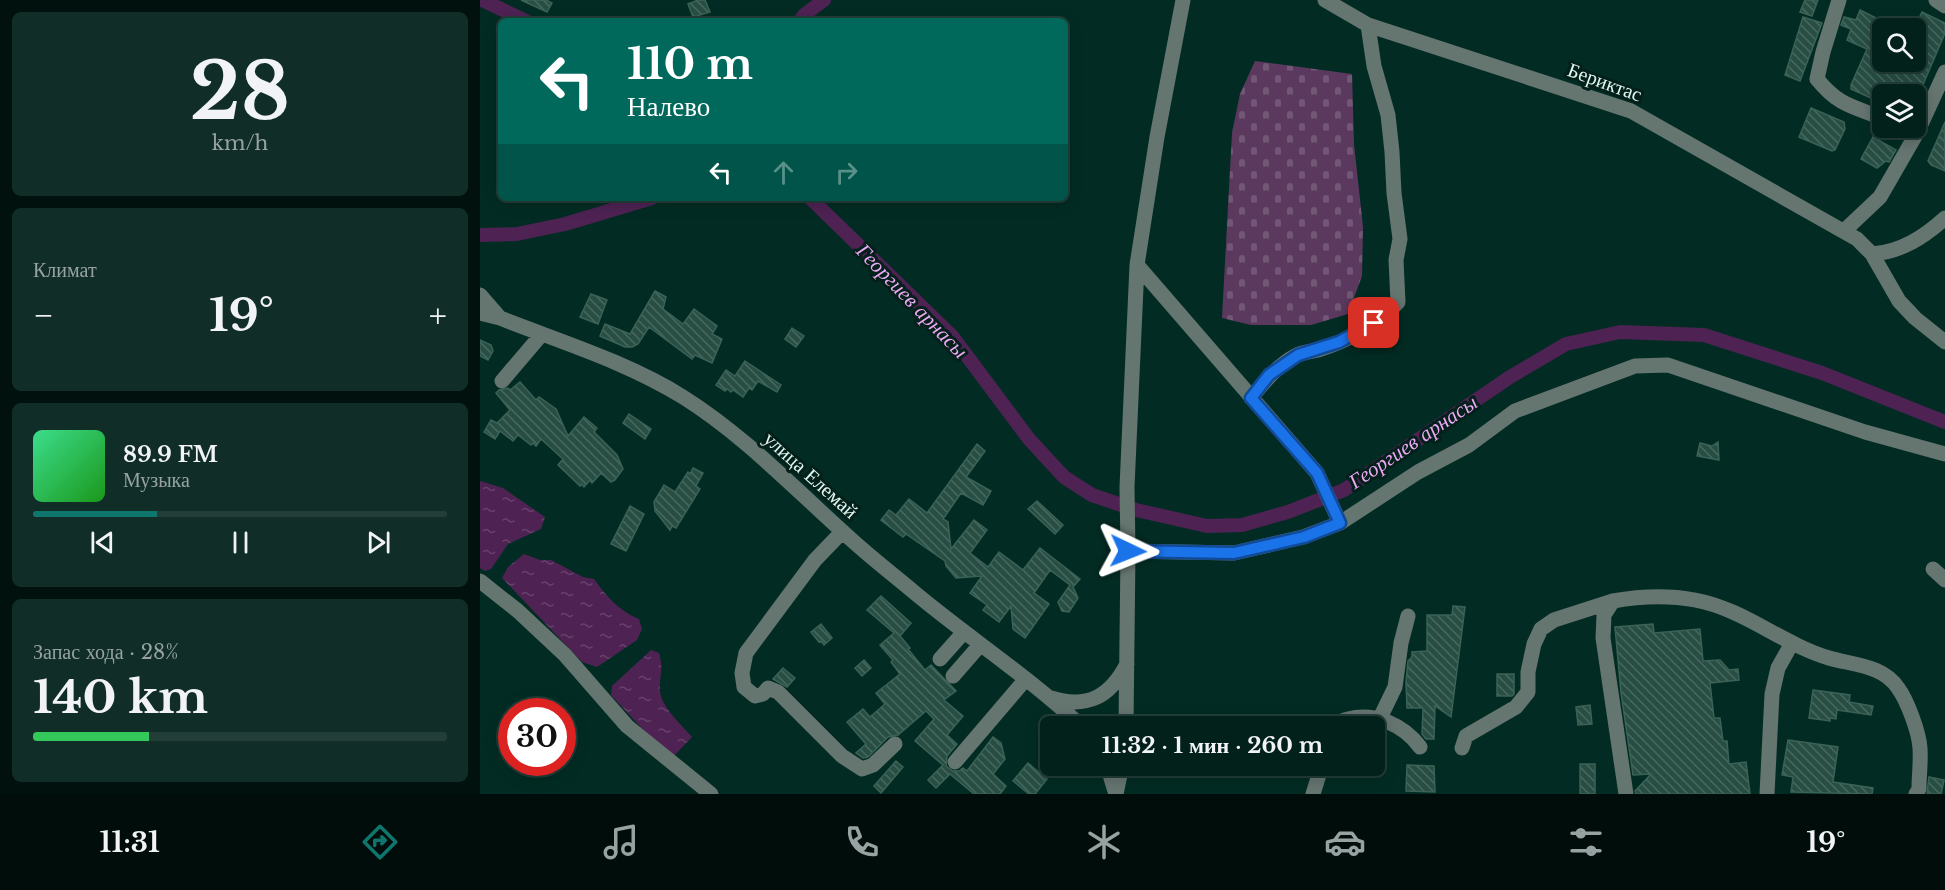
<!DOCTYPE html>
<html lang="ru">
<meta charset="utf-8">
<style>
body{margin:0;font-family:"Libre Baskerville",serif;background:#102e27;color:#f1f3f6;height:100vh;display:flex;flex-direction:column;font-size:22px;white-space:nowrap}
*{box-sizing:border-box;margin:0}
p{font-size:20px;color:#96a3a2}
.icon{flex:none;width:33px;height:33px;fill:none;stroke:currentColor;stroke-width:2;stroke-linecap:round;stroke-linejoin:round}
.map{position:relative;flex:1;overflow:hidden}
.details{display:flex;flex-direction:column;gap:12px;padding:12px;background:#01120e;width:480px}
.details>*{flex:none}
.top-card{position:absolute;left:18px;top:18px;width:570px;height:183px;border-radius:9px;box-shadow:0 3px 15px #0003,0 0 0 2px #233e39;background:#00695c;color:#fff;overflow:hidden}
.controls{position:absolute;left:1392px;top:18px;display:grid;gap:12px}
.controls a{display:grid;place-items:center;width:54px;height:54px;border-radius:9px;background:#02211a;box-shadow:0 3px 15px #0003,0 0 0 2px #233e39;font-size:30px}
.speed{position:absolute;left:18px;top:698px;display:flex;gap:12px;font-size:30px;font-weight:700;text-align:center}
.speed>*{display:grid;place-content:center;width:78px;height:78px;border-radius:50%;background:#02211a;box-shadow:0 3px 15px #0003,0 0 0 2px #233e39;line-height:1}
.speed .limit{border:9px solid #d22;background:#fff;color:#111}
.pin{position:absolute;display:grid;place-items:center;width:51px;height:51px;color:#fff;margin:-26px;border-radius:12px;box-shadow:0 3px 9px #0006}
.me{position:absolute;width:66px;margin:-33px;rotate:92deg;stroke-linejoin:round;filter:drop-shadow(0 0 4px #0008)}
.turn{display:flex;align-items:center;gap:21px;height:126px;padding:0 30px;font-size:27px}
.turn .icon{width:78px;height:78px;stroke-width:2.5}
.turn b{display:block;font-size:42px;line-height:51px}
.lanes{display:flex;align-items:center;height:57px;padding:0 30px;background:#0003;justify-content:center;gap:30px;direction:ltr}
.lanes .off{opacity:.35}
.big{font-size:45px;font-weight:800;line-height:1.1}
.details .card{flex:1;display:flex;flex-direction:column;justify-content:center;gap:9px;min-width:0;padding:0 21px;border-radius:9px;background:#102e27}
.details .dial{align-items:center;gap:0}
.dial b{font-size:78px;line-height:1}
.song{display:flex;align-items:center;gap:18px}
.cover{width:72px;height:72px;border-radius:9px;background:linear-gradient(135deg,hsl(150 70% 55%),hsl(120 70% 35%))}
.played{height:6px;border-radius:3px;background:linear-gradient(90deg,#0f766e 30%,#233e39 30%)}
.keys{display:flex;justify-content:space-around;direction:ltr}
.heat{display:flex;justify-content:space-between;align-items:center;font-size:33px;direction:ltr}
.charge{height:9px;border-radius:4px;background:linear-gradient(90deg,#34c759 28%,#233e39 0)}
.trip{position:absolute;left:560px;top:716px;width:345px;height:60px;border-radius:9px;background:#02211a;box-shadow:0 3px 15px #0003,0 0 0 2px #233e39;font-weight:800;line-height:60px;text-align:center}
.dock{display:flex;height:96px;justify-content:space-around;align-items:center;background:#010d0a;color:#96a3a2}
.dock .icon{width:42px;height:42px}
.dock .on{color:#0f766e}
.dock b{font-size:27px;color:#f1f3f6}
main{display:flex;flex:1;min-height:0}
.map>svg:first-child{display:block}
</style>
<main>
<section class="details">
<div class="card dial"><b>28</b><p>km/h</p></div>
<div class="card"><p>Климат</p>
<div class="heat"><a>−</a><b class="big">19°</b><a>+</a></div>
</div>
<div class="card">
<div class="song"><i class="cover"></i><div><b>89.9 FM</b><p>Музыка</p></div></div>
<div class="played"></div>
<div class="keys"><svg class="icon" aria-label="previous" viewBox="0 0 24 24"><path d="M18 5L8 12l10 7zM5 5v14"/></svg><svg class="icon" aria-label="pause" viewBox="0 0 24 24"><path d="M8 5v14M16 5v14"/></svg><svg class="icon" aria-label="next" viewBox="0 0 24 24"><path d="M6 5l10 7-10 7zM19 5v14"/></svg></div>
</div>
<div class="card"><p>Запас хода · 28%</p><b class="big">140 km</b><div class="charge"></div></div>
</section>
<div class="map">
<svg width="1465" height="794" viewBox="0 0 1465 794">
<defs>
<pattern id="cemetery-stones" width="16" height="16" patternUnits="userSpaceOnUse" patternTransform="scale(1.5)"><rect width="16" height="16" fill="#5b395e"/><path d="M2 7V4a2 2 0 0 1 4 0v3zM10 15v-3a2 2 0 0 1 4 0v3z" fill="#725675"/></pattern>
<pattern id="water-ripples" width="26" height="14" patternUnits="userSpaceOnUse" patternTransform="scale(1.5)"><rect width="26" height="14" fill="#4e2253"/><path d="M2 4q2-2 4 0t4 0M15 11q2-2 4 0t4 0" fill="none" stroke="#67436c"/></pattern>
<pattern id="building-back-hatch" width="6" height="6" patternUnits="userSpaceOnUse" patternTransform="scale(1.5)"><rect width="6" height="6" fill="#284e44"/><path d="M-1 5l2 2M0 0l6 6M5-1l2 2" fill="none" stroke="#47685f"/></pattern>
</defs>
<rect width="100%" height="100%" fill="#022c23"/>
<path fill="url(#cemetery-stones)" d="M775 61 872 74 874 144 883 227 882 276 868 314 831 325H771L742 318 752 133 760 94Z"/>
<path fill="url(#water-ripples)" d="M0 481 23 488 65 517 61 529 28 544 11 569 5 571 0 568Z
M44 554 60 560H71L103 577 114 579C126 596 139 611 159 619L162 629 157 640 117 667 102 662 22 578 28 567Z
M171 650 179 653C184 670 179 675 180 691 181 707 202 725 212 737L194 756 183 751 131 695 132 686Z"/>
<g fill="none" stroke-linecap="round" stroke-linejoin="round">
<path stroke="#4e2253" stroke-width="14" d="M2 0 46 21
M320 21 324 15 344 0
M330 198 472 336 549 439 584 477 612 495 656 510 727 526 762 525 808 512 864 490 1030 377 1086 344 1140 332 1224 335 1342 373 1465 422
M0 235 37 234 85 224 172 198"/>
</g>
<path fill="url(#building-back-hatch)" stroke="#3b6257" stroke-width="1.5" d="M41 0H66L72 3 67 12Z
M218 0H225L230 12 213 17 208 4Z
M1325 0H1338L1332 16 1320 12Z
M1380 10 1402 21V62H1436V25L1442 12 1465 23V33L1439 94H1402V103L1371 89V85L1387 49 1367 40 1371 29 1361 25 1364 17 1376 20Z
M1323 17 1342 23 1320 81 1305 75Z
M1331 108 1364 122 1365 129 1355 150 1352 151 1319 137Z
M1465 122V171L1451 165 1448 161Z
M1393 137 1416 150 1409 162 1406 161 1397 168 1381 159Z
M175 291 186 297 183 309 203 324 214 309 237 326 232 334 242 339 232 363 215 355 212 359 169 327 158 344 152 347H145L120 336 125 324 150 334Z
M111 294 127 300 118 324 100 317Z
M312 328 324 336 316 347 305 339Z
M0 340 11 345 13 351 8 360 0 356Z
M265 361 301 385 297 392 278 381 272 390 269 388 263 397 253 390 251 392 247 389 245 391 236 385 246 370 255 376Z
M40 382 56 400 59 397 76 409 88 436 104 417 117 428 114 432 137 455 143 469 135 480 131 482 121 473 112 483 110 480 104 487 101 484 100 486 78 465 83 459 61 439 56 446 53 443 51 445 38 435 33 441 20 431 15 439 4 432 11 420 17 423 30 410 16 393 19 390 28 388 30 390Z
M149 414 171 429 165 439 143 423Z
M1238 442 1239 460 1217 456 1220 443 1232 446Z
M497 444 505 451 486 477 511 491 503 505 481 493 463 519 468 522 471 549 494 520 507 530 490 553 508 567 519 552 543 570 560 548 600 579 593 587 598 598 589 612 582 611 578 602 590 585 570 570 554 593 569 604 545 638 533 629 531 606 519 622 503 610 507 605 490 593 502 576 476 578 466 566 465 561 426 534 423 537 401 520 409 510 416 515 429 499 447 513Z
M213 468 223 473 216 486 220 489 196 528 192 526 190 530 175 511 174 502 184 485 195 492 208 472 210 474Z
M557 501 583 525 575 534 548 509Z
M150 506 164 514 146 551 131 544Z
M401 596 431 623 420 636 430 648 428 649 445 670 451 665 476 691 464 700 483 716 467 735 477 744 467 756 466 766 473 771H479L483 768 487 771 513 737 521 743 525 759 513 774 526 786 520 794H494L470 774 456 788 448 780 463 765 435 741 454 719 446 711 418 735 408 737 388 757 383 758 376 753 386 744 367 722 383 709 390 717 405 704 396 693 420 674 411 662 413 660 400 645 414 633 387 610Z
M973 606 985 607 971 717 955 706 954 739H946L942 734 943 708H927L926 682 928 661 932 657V652L947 651V615H972Z
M341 624 352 638 344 645 341 641 339 642 331 632Z
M1173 624 1174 633 1220 629 1223 661 1240 660 1249 670 1258 669 1259 680 1230 683 1234 718H1240L1243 741H1247L1249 764 1266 762 1270 794H1156L1155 791 1171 774 1153 775 1141 693 1135 627Z
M384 660 391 668 382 676 375 668Z
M303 668 315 678 307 687 293 679Z
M1017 674H1034V694L1032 696H1017Z
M1333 690 1370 695 1369 702 1393 706 1391 715 1357 710 1356 719 1350 718V721L1329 718Z
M1110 705 1112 724 1098 725 1096 707Z
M1308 740 1358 747 1353 782 1393 788 1392 794 1311 792 1313 777 1302 775Z
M416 761 423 767 401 793 394 786Z
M548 763 567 779 555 794H549L533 781Z
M1100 764H1115V794H1100Z
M927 765 954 766 955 792 926 791Z
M1449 777 1464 780 1461 794H1447Z"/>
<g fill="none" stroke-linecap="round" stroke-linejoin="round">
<path stroke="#657570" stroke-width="15" d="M845 0 888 25 1151 111 1377 239 1392 254 1419 301 1435 318 1465 342
M1359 0 1343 52 1337 79C1359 106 1372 106 1402 118
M1456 0 1465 6
M1364 231 1400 197 1438 131 1465 72
M1392 254C1421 252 1444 237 1465 218
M657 265 837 473 860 523
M0 295 20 318
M0 313 20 318C81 342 147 362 203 397 262 434 311 485 362 531 385 553 410 572 435 593 489 638 549 677 601 726
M22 381 62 334
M771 398C784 382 797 366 815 356 822 352 830 352 838 350 867 341 898 325 918 302L916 260 920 239 914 193 912 152 908 115 894 66 888 25
M362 532 335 560 266 653 262 673 264 687 275 696 283 694 288 688 298 692 362 756 382 769 393 765 415 744
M648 551 754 553 823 537 860 523 938 472 989 445 1035 411 1155 366 1188 365 1385 432 1465 454
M1453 569 1465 580
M0 581 38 611 85 655 147 726 231 794
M460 659 484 632
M473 676 500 645
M571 698C607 709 630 697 647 664
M900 718 915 687 921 643 928 616
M646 726 648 551 647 487 657 265 677 137 703 0
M856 726C860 721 862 721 868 719 895 712 924 725 940 747
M982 748 986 736 1036 707 1048 692V672L1054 644 1061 629 1074 620 1133 601
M475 762 545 680
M627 765 635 791
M636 794 642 765
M833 794 842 765
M1146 794 1123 638 1124 615 1133 601C1161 596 1188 595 1215 600 1264 609 1302 644 1349 658 1373 665 1403 665 1418 688 1427 700 1439 732 1440 748 1441 761 1439 775 1439 789L1436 794
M1287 794 1292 694 1298 668 1312 643"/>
</g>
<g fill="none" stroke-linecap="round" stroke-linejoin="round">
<defs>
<path id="route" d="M648 551 754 553 824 537 860 523 837 473 771 398 789 375 818 355 859 342 894 323"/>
</defs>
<use href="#route" stroke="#114b97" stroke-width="15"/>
<use href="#route" stroke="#1a73e8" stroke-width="10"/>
</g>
<g text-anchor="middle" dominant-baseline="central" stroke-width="6" stroke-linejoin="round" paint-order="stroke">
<g font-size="20" fill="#e1f6ef" stroke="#03201a">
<text transform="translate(1125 82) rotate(20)">Бериктас</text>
<text transform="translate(331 475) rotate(42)">улица Елемай</text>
</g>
<g font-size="21" font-style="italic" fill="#eea8f4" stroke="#03201a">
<text transform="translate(432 301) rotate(46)">Георгиев арнасы</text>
<text transform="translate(933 442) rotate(-34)">Георгиев арнасы</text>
</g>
</g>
</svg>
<div class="controls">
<a><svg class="icon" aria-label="search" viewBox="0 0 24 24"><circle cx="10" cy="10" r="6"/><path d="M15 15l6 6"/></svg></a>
<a><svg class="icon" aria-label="layers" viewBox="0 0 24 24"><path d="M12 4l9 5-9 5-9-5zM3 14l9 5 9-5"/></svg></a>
</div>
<div class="speed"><div class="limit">30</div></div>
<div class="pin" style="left:894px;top:323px;background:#d93025"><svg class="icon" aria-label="arrive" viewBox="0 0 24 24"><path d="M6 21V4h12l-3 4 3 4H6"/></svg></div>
<svg class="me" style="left:648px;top:551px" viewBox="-20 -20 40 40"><path d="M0-17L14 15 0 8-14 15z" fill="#1a73e8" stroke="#fff" stroke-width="4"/></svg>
<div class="trip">11:32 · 1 мин · 260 m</div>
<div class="top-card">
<div class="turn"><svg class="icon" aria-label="left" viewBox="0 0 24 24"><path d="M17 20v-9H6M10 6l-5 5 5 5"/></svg><div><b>110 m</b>Налево</div></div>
<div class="lanes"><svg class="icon" aria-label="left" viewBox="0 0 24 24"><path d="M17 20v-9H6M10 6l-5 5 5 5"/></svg><svg class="icon off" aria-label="ahead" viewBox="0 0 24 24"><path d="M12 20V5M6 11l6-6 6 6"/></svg><svg class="icon off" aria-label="right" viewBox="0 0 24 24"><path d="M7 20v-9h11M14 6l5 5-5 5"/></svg></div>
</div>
</div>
</main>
<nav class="dock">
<b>11:31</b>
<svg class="icon on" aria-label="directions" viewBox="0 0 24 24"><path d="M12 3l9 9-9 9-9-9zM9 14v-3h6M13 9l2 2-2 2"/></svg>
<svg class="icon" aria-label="music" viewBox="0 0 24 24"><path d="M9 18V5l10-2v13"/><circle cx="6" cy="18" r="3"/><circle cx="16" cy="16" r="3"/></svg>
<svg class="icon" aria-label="phone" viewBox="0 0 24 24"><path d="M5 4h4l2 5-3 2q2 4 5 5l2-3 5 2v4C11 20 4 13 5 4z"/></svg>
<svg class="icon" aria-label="climate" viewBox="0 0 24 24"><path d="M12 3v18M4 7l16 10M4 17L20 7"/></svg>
<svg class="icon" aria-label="car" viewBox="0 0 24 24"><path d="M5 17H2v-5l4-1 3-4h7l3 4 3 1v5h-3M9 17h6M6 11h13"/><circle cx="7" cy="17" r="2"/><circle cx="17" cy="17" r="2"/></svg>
<svg class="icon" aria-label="filters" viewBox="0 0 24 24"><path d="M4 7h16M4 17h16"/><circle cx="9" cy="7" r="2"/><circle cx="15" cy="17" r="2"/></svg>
<b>19°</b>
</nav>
